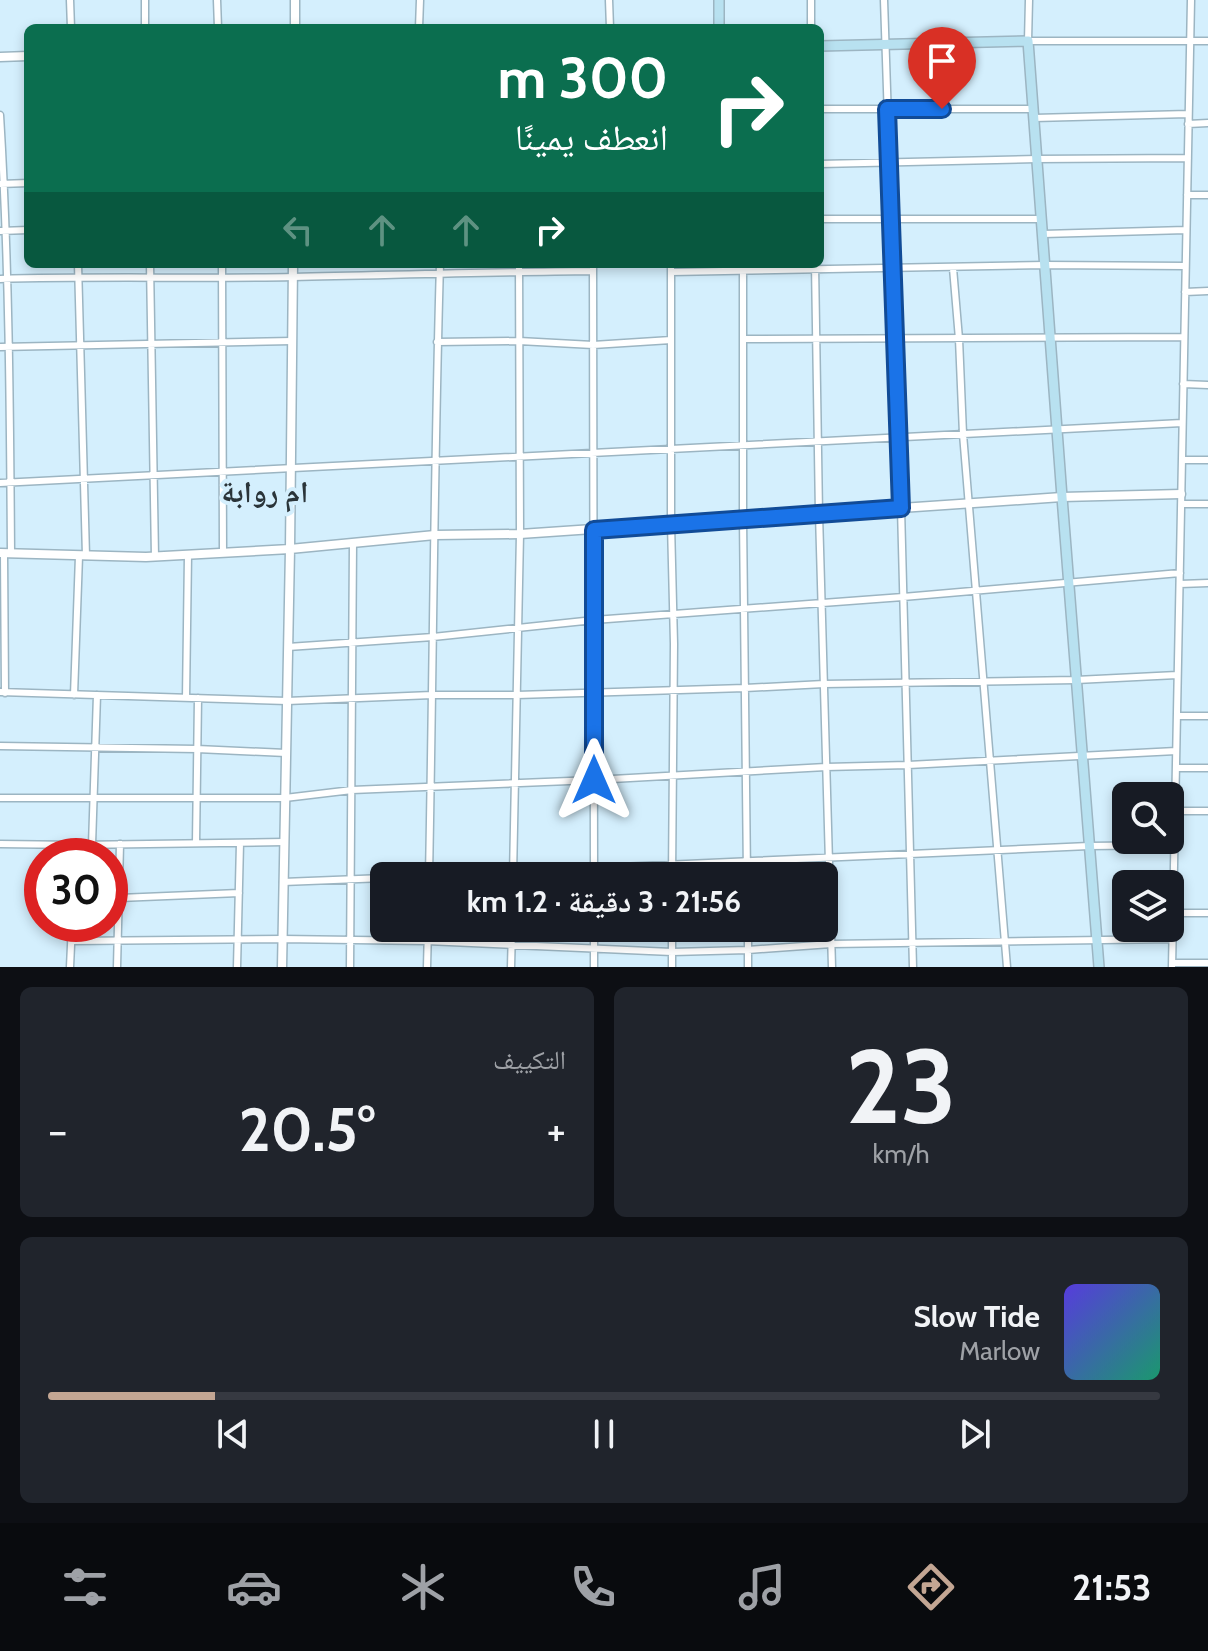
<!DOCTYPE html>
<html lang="ar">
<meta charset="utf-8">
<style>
body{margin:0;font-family:Cabin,"Noto Naskh Arabic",sans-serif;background:#20242c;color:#f1f3f6;direction:rtl;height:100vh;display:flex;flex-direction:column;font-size:30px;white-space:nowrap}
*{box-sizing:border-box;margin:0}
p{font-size:26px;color:#9ea1a6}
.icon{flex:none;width:44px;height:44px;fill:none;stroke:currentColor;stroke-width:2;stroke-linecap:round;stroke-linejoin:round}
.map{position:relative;height:967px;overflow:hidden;direction:ltr}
.sheet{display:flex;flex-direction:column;gap:20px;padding:20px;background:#0d0f14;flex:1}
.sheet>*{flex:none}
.banner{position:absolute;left:24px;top:24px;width:800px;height:244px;border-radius:12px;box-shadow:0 4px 12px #0003;direction:rtl;background:#0b6e4f;color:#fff;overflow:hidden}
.controls{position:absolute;left:1112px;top:782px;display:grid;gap:16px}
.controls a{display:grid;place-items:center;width:72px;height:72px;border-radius:12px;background:#171b24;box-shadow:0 4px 12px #0003;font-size:40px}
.speed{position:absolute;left:24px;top:838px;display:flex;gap:16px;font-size:40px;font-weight:700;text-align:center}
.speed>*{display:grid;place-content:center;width:104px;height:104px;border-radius:50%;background:#171b24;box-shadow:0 4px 12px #0003;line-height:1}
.speed .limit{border:12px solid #d22;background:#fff;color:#111}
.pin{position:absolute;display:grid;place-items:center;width:68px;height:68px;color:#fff;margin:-82px -34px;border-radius:50% 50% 50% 0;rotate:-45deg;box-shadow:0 0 8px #0007}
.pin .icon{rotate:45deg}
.me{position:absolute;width:88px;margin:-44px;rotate:0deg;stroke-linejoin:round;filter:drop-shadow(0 0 6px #0008)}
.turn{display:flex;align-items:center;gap:28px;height:168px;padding:0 24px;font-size:36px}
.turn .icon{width:104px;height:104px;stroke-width:2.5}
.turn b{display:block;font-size:56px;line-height:68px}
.lanes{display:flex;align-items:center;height:76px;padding:0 24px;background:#0003;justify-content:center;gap:40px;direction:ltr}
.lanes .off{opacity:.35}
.big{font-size:60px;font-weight:800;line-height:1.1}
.sheet .tile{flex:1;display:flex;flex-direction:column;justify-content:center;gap:12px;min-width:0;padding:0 28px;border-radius:12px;background:#20242c}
.sheet .dial{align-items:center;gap:0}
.dial b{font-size:104px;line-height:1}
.song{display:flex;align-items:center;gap:24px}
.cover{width:96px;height:96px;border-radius:12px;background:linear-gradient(135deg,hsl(250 70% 55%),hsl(160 70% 35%))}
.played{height:8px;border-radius:4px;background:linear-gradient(90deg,#c3a693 15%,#363941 15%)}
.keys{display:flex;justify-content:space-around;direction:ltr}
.heat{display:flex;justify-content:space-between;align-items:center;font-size:44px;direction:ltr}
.sheet .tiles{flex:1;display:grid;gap:20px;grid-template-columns:1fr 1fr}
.tile:last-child{grid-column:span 2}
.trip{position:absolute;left:370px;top:862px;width:468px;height:80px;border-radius:12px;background:#171b24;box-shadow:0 4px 12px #0003;font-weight:800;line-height:80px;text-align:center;direction:rtl}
.menu{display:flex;height:128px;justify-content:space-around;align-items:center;background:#090b0e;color:#9ea1a6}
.menu .icon{width:56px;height:56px}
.menu .on{color:#c3a693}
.menu b{font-size:36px;color:#f1f3f6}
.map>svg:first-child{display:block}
</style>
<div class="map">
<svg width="1208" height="967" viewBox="0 0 1208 967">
<rect width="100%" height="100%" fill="#d4effd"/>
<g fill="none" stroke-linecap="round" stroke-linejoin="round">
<defs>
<path id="minor" d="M70 0 71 28
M145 0V28
M217 0 218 28
M609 0 610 28
M884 0 901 508 913 967
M1029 0 1028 41H1208
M419 28 420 0
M811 28V0
M820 109H1033
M942 109 943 43
M0 115C9 261 10 407 11 553
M1034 118 1188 114
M1188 124 1208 123
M820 164 1037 159 1188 158
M0 184 28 183
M1187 195H1208
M820 219H1041
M0 231 28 230
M1043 234 1186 230
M78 264 86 556
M150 264 155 557
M222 264 223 553
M593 264 594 876
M671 264V524L674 644 672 876
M743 264V519L747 876
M815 264 819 514 832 967
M953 268 959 339 963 434 1007 967
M671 272 1045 265 1185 266
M0 279C98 276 196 279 293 277 393 275 493 272 593 271
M1185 292 1208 291
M743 339 1184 337
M437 342 519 341 593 345 671 340
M0 347 292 341
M1183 384 1208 385
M1182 460H1208
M0 483 1182 423
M1181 504H1208
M4 554 5 693
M1180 584 1208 583
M288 647 433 637 594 620 903 597 1180 573
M0 692 287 701 432 695H517L745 688 824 684 1076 680 1177 675
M74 695 79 556
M186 698 188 555
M1177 716H1208
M0 746 197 749 286 753
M1176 768H1208
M0 798H285L352 790 594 780 826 767 908 765 1176 751
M1175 811H1208
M196 843 198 698
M0 844 77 845 284 842
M92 845 97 695
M418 876 1089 846 1174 845
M429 876C433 672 434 468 440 264
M513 876 520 534 519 264
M283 882 384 878
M119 898 239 893
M1173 913H1208
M594 928V967
M748 928V967
M71 941 282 939 427 941 672 952 748 950 831 944 1172 939
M1172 963H1208
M70 967 72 924
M117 967 120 844
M237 967 240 843
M350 967 353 543
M427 967 428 928
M511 967 512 928
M672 967V928
M1172 967 1191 0"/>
<path id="tertiary" d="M295 28V0
M0 57 28 56
M0 553 146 557 290 549 435 535 520 534 1062 497 1181 494
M282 967 290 549 293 264"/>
<path id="secondary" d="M719 0V28
M820 46 1028 41 1062 497 1099 967"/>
</defs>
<use href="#minor" stroke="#9cb5c2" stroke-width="9"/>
<use href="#tertiary" stroke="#9cb5c2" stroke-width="11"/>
<use href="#secondary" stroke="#9cb5c2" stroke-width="12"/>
<use href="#minor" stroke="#fff" stroke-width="6"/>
<use href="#tertiary" stroke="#fff" stroke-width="8"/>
<use href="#secondary" stroke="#b8e1f0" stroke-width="9"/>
</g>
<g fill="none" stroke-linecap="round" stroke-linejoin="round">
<defs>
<path id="route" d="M594 780V530L901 508 887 109H942"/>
</defs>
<use href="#route" stroke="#114b97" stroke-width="20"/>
<use href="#route" stroke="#1a73e8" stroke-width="14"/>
</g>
<g text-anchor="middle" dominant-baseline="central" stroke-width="8" stroke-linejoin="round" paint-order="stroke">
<g font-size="30" font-weight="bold" fill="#2a3439" stroke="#d4effd">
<text x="265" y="491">ام روابة</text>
</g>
</g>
</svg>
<div class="controls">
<a><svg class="icon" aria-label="search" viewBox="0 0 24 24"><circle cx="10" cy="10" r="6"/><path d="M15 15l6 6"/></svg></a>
<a><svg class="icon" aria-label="layers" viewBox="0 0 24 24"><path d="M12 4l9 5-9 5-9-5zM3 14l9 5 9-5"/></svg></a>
</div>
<div class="speed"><div class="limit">30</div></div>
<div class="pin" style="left:942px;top:109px;background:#d93025"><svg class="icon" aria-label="arrive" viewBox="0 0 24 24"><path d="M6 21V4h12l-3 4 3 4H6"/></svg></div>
<svg class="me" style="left:594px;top:780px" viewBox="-20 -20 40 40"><path d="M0-17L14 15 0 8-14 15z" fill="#1a73e8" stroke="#fff" stroke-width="4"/></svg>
<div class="trip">21:56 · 3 دقيقة · 1.2 km</div>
<div class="banner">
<div class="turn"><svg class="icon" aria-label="right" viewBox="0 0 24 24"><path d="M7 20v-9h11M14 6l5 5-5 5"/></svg><div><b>300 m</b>انعطف يمينًا</div></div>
<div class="lanes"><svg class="icon off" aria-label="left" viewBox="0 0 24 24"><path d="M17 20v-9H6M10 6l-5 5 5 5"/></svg><svg class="icon off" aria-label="ahead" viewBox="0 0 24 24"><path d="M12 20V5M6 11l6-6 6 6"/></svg><svg class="icon off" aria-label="ahead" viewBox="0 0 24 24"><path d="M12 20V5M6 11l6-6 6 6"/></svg><svg class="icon" aria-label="right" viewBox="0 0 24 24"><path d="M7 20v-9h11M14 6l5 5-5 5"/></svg></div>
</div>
</div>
<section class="sheet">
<div class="tiles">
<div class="tile dial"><b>23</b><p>km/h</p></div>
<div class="tile"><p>التكييف</p>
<div class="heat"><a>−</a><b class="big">20.5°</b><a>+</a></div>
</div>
<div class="tile">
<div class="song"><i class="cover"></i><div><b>Slow Tide</b><p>Marlow</p></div></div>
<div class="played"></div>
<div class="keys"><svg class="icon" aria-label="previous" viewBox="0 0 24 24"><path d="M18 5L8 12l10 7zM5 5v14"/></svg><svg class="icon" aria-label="pause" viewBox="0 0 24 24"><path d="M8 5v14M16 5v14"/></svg><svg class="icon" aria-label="next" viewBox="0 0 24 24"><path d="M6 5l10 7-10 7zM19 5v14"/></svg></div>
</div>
</div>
</section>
<nav class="menu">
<b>21:53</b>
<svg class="icon on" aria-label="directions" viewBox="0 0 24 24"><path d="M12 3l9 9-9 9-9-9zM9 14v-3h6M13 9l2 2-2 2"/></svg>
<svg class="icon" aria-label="music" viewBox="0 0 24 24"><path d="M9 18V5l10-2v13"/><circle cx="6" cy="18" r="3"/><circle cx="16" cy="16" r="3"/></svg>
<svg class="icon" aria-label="phone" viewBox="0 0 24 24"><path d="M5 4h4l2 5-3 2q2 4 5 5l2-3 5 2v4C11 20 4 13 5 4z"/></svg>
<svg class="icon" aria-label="climate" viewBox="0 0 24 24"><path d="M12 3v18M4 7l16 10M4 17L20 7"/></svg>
<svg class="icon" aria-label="car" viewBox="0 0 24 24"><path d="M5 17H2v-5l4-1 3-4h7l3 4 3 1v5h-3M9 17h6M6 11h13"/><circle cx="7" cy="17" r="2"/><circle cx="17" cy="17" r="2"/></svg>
<svg class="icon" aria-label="filters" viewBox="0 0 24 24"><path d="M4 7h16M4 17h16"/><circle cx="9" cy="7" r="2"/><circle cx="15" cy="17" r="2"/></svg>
</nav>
